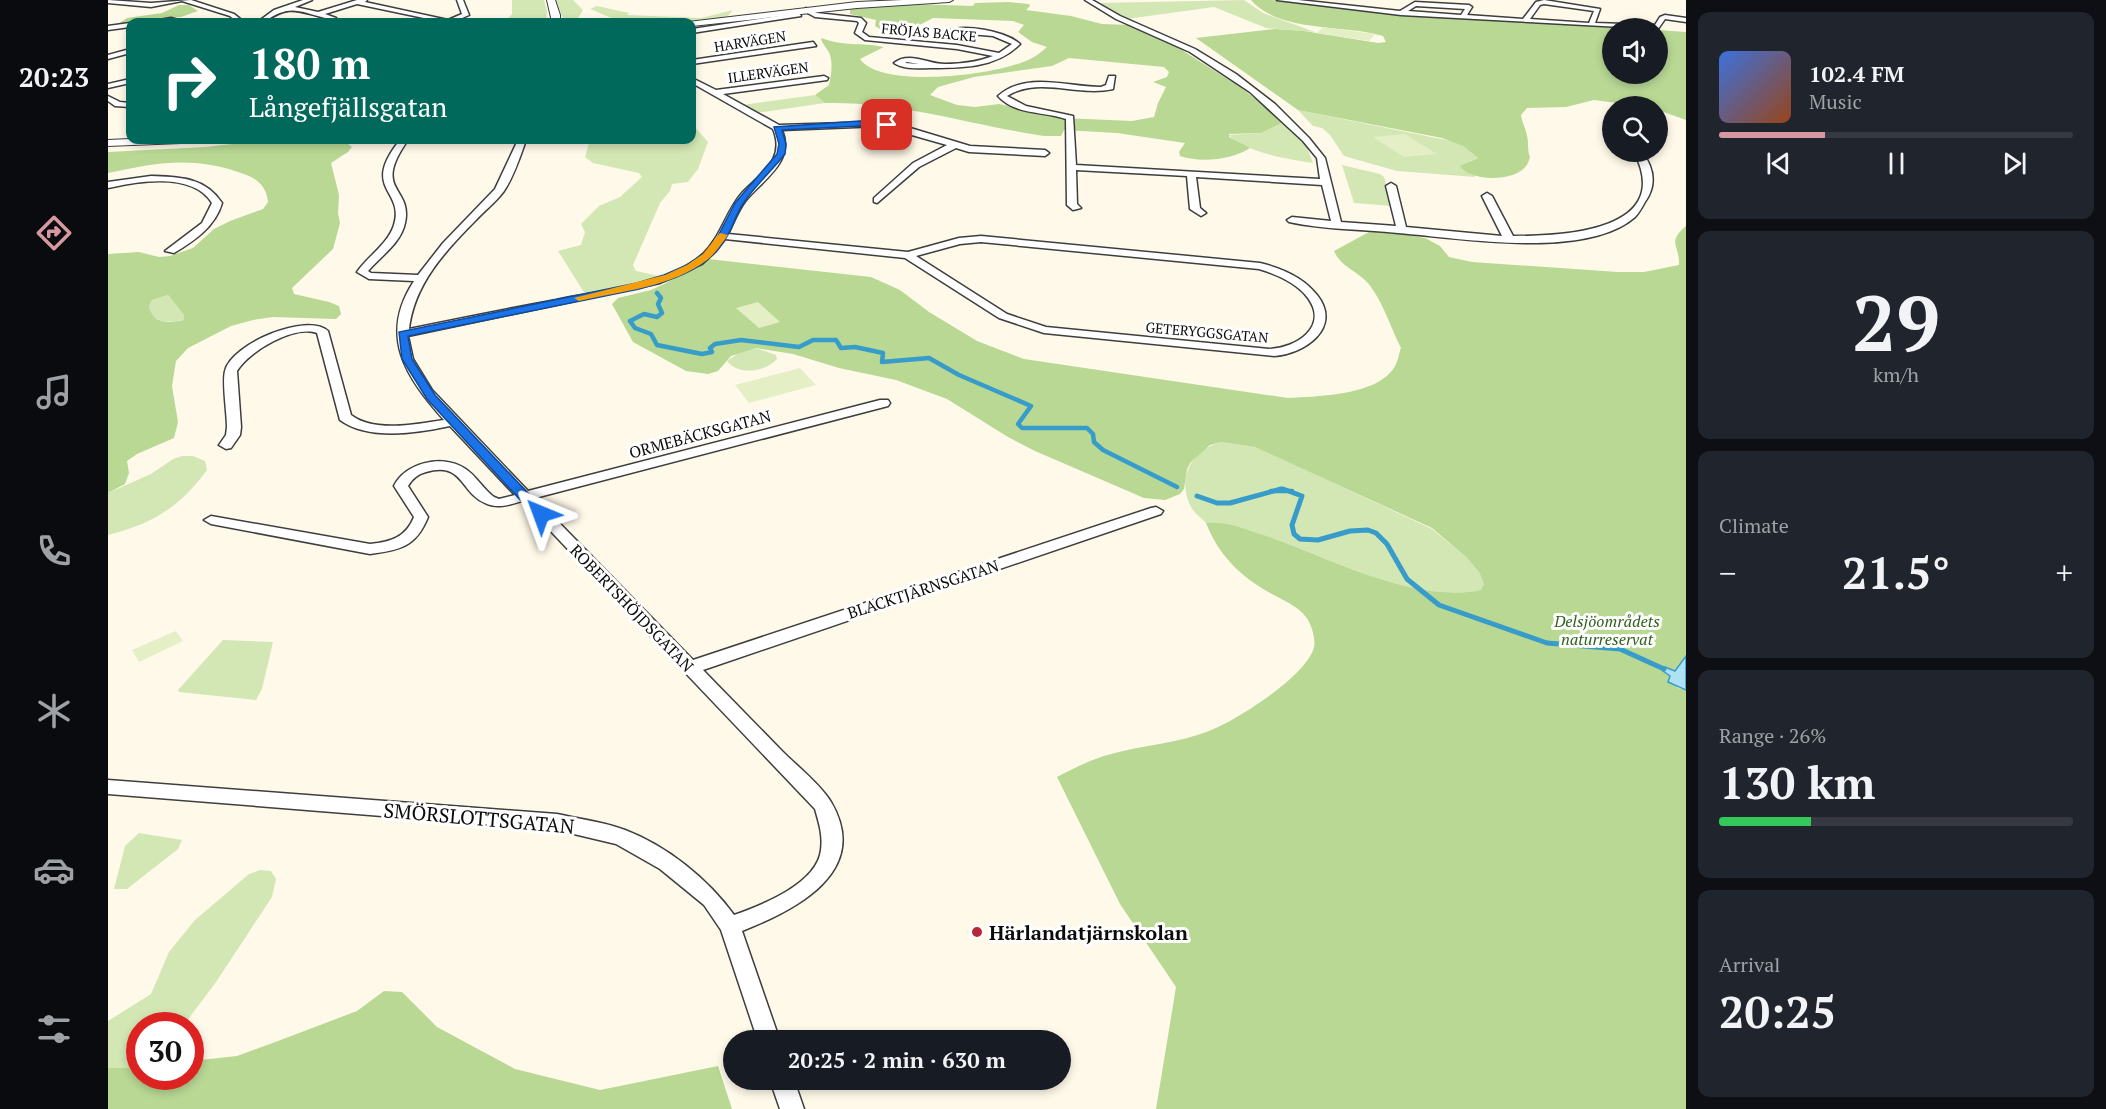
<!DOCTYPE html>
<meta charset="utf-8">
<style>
body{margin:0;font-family:"PT Serif",serif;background:#20242c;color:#f1f3f6;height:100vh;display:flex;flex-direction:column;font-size:22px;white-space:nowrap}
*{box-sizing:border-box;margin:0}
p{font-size:20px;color:#9ea1a6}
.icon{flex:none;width:33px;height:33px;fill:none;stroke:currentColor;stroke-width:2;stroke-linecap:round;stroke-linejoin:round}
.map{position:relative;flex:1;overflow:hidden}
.drawer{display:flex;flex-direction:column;gap:12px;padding:12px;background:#0d0f14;width:420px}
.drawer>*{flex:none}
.banner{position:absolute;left:18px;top:18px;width:570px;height:126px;border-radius:12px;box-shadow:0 3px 9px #0003;background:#00695c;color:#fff;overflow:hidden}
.fabs{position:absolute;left:1494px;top:18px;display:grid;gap:12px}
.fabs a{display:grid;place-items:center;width:66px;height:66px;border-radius:50%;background:#171b24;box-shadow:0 3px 9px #0003;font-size:30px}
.speed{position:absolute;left:18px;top:1012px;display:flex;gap:12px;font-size:30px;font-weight:700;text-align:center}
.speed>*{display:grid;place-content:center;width:78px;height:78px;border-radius:50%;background:#171b24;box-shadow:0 3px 9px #0003;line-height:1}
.speed .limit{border:9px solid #d22;background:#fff;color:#111}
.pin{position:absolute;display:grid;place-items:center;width:51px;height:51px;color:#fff;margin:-26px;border-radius:12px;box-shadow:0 3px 9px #0006}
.me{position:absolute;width:66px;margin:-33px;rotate:316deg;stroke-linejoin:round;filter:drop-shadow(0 0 4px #0008)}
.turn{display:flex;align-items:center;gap:21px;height:126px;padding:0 24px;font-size:27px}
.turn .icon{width:78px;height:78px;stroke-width:2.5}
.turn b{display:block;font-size:42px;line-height:51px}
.big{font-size:45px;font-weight:600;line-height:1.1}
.drawer .card{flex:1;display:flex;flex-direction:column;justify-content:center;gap:9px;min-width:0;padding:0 21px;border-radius:12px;background:#20242c}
.drawer .dial{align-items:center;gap:0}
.dial b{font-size:78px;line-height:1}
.song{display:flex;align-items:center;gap:18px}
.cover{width:72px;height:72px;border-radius:9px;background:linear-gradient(135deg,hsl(220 70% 55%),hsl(20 70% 35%))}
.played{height:6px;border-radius:3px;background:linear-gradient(90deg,#d797a1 30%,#363941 30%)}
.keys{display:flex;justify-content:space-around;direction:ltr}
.heat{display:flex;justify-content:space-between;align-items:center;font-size:33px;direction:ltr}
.charge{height:9px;border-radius:4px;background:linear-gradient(90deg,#34c759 26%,#363941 0)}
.trip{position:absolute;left:615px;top:1030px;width:348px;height:60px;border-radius:30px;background:#171b24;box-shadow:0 3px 9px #0003;font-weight:600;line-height:60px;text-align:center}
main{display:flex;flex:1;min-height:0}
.dock{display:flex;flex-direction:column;width:108px;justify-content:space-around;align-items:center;background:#090b0e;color:#9ea1a6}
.dock .icon{width:42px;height:42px}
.dock .current{color:#d797a1}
.dock b{font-size:27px;color:#f1f3f6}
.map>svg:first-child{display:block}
</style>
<main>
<nav class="dock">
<b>20:23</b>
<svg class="icon current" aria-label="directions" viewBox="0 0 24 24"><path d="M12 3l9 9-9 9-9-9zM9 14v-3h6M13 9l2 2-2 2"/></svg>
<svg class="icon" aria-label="music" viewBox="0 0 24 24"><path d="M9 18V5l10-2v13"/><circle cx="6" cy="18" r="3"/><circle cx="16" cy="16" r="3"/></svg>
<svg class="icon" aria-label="phone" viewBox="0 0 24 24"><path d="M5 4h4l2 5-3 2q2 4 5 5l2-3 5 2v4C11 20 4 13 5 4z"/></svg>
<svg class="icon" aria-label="climate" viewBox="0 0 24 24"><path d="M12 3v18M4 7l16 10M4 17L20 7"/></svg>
<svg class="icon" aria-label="car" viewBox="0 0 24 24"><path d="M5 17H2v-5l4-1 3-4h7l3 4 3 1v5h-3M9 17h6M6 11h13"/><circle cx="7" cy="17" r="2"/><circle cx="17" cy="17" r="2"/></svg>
<svg class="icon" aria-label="filters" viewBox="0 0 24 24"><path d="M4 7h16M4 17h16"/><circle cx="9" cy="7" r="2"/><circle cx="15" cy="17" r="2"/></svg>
</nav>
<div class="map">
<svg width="1578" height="1109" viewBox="0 0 1578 1109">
<rect width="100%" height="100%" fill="#fff9e9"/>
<path fill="#d3e7b4" d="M404 0H436L439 11 438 22H397L404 14Z
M446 0H465L475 10 469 20 457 22Z
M1136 0 1155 13 1207 32 1158 28 1106 7 1019 19 992 3Z
M489 6 521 13 519 15 593 18 625 10 620 16 614 18 564 22H513L482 9Z
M707 95 717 103 648 113 634 105Z
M1190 110 1343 141 1355 146 1370 158 1362 161V174L1367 175V177L1289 171 1236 156 1222 135 1214 128 1205 126Z
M1174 123C1191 126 1200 148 1205 163 1179 159 1140 153 1120 135L1153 133Z
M584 124 600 142 590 169 580 182 564 184 562 191 552 203 525 265 528 271 551 276 525 285 477 294 450 251 473 245 477 232 473 224 491 206 512 197 534 177 531 173 485 163 477 157 482 140H584Z
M1234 165 1272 174 1276 177 1284 206 1246 203Z
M60 295 76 315V320C60 322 47 325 41 307L44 300Z
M648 348 668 355 669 359C658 372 630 376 619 361L632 352Z
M1113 442 1147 447 1168 456 1324 529 1358 557 1371 572 1376 584 1373 590C1304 604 1220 557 1156 535 1136 529 1118 520 1098 523 1092 517 1085 512 1082 505 1069 477 1084 450 1113 442Z
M74 456H85L97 461 99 470C72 507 44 524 0 535V493L43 474 65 459Z
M115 640 165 642 154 689 148 700 71 692 70 690Z
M31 833 74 840 70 849 19 889H6L17 846Z
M152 870 163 871 168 879 164 897 108 982 75 1026H32L31 1068H0V1021L43 994 61 952 87 920 141 874Z"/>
<path fill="#b8d894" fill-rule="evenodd" d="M1143 0H1164L1284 14 1524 28H1504V74H1550V30L1578 32V120L1550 110V106H1531L1486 100 1458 107 1419 108 1413 115C1414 123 1418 128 1419 136 1421 143 1419 150 1422 157 1421 160 1420 164 1418 166 1407 182 1362 182 1352 166L1370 158 1355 146 1334 138 1190 110 1088 38 1167 29 1196 31 1270 43 1278 42 1275 36C1237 24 1171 33 1143 0Z
M901 2 921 4 922 6 918 10 963 16 994 24 1023 25 1069 47 1132 87 1172 118 1174 123 1153 133 1121 134V137L1142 148C1124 160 1093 163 1072 156L1071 152 1077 143 1009 133 956 130 953 136H936C863 125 791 101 717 103L707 95 721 85C723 76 725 65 722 55 720 48 714 45 713 38 738 47 751 42 776 47L752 59C773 90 894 75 924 58 929 56 934 51 939 47L924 42 910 32 916 25 905 21 825 18 802 30 772 29 767 26 768 20 742 14V9L808 4 865 6 867 3ZM961 58 1056 67 1061 72 1059 77 1045 82 1058 87 1050 103 1046 117 1024 121 955 118 891 104 867 107 849 105 822 95 830 87 866 77 944 66Z
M71 5H81L90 11 73 17 10 24 19 18 54 13Z
M163 140H235L244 147 240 152 223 163 231 195 230 213 232 223 225 249 184 288 186 294 221 302 231 306 233 314 228 319 165 317 145 320 123 326 80 348 68 361 64 386 70 422 66 438 29 454 19 461 21 473 17 484 0 493V254L31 252 51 257 62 256 85 248 106 229 122 221 155 209 160 202C158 183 146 177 130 172 83 156 47 163 0 173V152L97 147ZM60 295 76 315V320C60 323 47 325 41 307L44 300Z
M1578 226V656L1567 671 1557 667 1555 671 1562 676 1570 688 1578 690V1109H1048L1068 987 1012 904 949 777C966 768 984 759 1003 754 1035 745 1071 743 1101 731 1128 721 1200 675 1206 647 1208 639 1203 623 1198 617 1191 607 1175 600 1164 594 1133 577 1111 556 1098 523 1118 520 1136 529 1156 535 1220 557 1304 604 1373 590L1376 584 1371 572 1358 557 1324 528 1147 447 1113 442 1102 445 1083 462 1079 469 1076 489 1072 494 1057 500 1036 498 927 451 900 437 839 399 788 380 731 368 685 354 648 348 623 356 610 371 600 374 578 371 525 342 504 304 510 298 543 290 556 284 600 259 763 277 792 290 821 312 869 341 916 359 1180 398C1210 396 1270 396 1287 366 1290 361 1291 353 1293 348 1283 328 1276 305 1263 287 1254 273 1232 267 1226 251L1261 232H1280L1317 238 1332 246 1341 257 1364 262 1510 272H1536L1571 265C1572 245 1558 243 1578 226Z
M276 991 294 992 329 1027 407 1069 492 1090 610 1066 624 1109H0V1068H31L32 1077H82L83 1061 129 1056 170 1041 249 1011Z"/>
<path fill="#e4efc6" d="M1215 27 1267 34 1261 41 1209 33Z
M1297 134 1329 154 1296 157 1265 137Z
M650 302 672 322 651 328 628 308Z
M692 368 708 385 641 403 627 385Z
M68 631 75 641 31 662 24 650Z"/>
<path fill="#afe1f5" stroke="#379cca" stroke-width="1.5" d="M1578 656V690L1560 682 1562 676 1555 671 1557 667 1567 671Z"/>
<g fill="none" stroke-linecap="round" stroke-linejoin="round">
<path stroke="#379cca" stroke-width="4.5" d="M549 293 553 298 550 304 554 313 549 317 536 314 522 321 527 328 543 334 549 345 594 354 604 352 602 348 607 344 633 340 691 347 705 340H728L733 348 747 347 775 353 774 362 821 358 851 375 923 406 910 424 914 428H979L985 434 986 442 995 450 1069 487
M1163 491H1184"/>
<path stroke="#379cca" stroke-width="5" d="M1175 489 1194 496 1184 525 1186 534 1192 539 1210 540 1242 531 1260 530 1268 533 1279 544 1299 579 1331 605 1439 643 1512 649 1556 669
M1089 496 1109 503H1122L1173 489"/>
<defs>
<path id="minor" d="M0 0 43 3 83 0 126 14 136 22H129L122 16 74 1 43 7 0 3Z
M195 0H204L187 7 210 12 249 0H259L257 2 340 20 354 14 349 0H355L361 15 345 22H335L249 4 217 14 228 18 217 22H209L217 18C189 11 182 4 156 22L151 21 166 10Z
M977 0H984L1012 16 1087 49 1128 74 1167 104 1201 138 1217 158 1233 222 1288 226 1278 186 1283 183 1288 186 1298 227 1394 236 1374 196 1379 193 1384 196 1405 236C1456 236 1567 231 1526 152H1534C1546 168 1549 185 1537 202 1534 207 1531 213 1527 217 1478 260 1351 238 1290 233 1254 229 1216 230 1181 222L1179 220 1184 217 1223 221 1214 185 1088 177 1092 208 1098 213 1093 216 1082 209 1079 176 968 170 969 204 973 208 965 210 959 205 958 119C935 111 907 115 890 96 918 71 960 87 993 87L998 85 1001 76H1007L1005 89C969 97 931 76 899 96L918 106 965 116 968 165 1212 179 1209 158 1195 141 1142 92 1082 52 1008 19Z
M1169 0H1190L1292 11 1307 2 1361 5 1364 7 1359 15 1415 19 1428 2 1436 0 1492 9 1487 23 1547 25 1552 17 1557 15 1578 18V22L1557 19 1550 29 1293 15ZM1436 4 1486 11 1481 23 1422 19 1432 5ZM1308 6 1357 9 1353 15 1300 11Z
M698 8 709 13 753 18 758 23 754 32 761 37 849 45 891 53 904 44 885 36 838 32C854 23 898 31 912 44 889 68 853 68 823 68 810 68 797 70 786 63 801 51 820 64 837 64 853 64 870 62 885 56L849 49 757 40 747 33 751 23 749 21 707 17 696 11ZM799 62 811 64 797 63Z
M691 13 693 16 584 33V29Z
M63 18 77 22H40Z
M22 23V27L0 30V26Z
M705 42 708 46 584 64V60Z
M22 49V53L0 59V55Z
M716 76 720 78 719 80 615 94 671 125 772 122 789 124 862 146 937 150 941 153 937 156 861 152 848 148 811 167 769 203 766 202V198L805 163 839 145 772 126 674 130C687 161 656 179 638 200 630 210 626 222 620 234L800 252 851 238 873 236 1152 263C1173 268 1195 277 1209 295 1235 328 1196 354 1166 356L936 333 891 318 797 258 617 239 607 252 594 264 552 283 300 336 305 359 324 390 420 491 772 400H780L782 403 780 406 427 498 585 660 1043 508 1048 507 1055 511 1053 514 595 670C621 697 648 724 675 752 689 766 713 785 723 802 764 872 687 910 634 931L672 1041H650L613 930 596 905 552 869 508 844 449 830 0 794V780L449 814C471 819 496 822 517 830 559 846 600 879 626 915 654 905 709 884 713 850 715 835 711 823 707 809L414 501C401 505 389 509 377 503 352 492 355 461 318 472 310 474 304 479 300 486L320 517C308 547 292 550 262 554L103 524 96 520 103 516 262 544C283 542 298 537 306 517L286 486C297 463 334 454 356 468 368 475 375 489 386 497L391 499 407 495 342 426C309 433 261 441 232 420L209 333C186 325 141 351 129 371L133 427 132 435 123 448 118 449 111 445 118 435 119 427C119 413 114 383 117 371 123 344 199 312 220 331L243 415C266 433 309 424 336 420 298 377 270 336 306 281L261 279 249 272C260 256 280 244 286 225 297 189 252 190 292 140H300C263 192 305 186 297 223 293 243 273 256 260 271L263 273 310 275 335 243 387 189 410 140H418C412 157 406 176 396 191 388 202 376 211 367 221 336 252 306 285 301 329 350 319 399 309 448 300 495 290 557 287 595 254 613 237 618 211 634 193 653 173 678 160 665 129L584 83V78L608 90ZM873 242 1151 269C1168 274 1189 283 1200 298 1221 327 1188 348 1161 349L938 327 899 314 808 256 852 244Z
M22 79V83L0 88V84Z
M0 96 12 102 22 103V107L7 106 0 101Z
M43 176C71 177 97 177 114 203 107 227 86 241 66 253L57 251 94 223 104 203C85 172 30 181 0 188V182Z
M662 1080H686L696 1109H672Z"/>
<path id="tertiary" d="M439 0H447L452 15V22H444Z
M795 0H845L841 2 749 8 584 26V22H580L749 2Z
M22 139V140H79L73 143 0 146V140Z"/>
</defs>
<use href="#minor" stroke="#3e3e3e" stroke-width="3"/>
<use href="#tertiary" stroke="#3e3e3e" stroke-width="2"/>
<use href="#minor" fill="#fff" fill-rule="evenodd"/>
<use href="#tertiary" fill="#fff" fill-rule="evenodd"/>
</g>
<path fill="#1a73e8" stroke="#114b97" stroke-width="1.5" d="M752 121 779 123 783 125 779 127 752 126 674 130 678 144 677 154C663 172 644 188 633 207 626 219 623 233 614 244 595 271 561 281 531 289L300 336 304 359 327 395 438 512 439 514 438 517H428L319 399 294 359 291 332 529 283 556 275 579 265 595 254 607 242 627 203 669 154 671 144 666 127Z"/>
<path fill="#f59e0b" d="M612 233 620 235C614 243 607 254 599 260 564 287 513 291 471 301L466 298 557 275 579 265 595 254Z"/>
<circle fill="#b8263a" stroke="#fff" stroke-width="2" cx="869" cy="932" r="6"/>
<g text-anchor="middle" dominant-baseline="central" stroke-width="6" stroke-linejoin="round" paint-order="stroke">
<g font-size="14" fill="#0b0b0b" stroke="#fff">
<text transform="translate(821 32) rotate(5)">FRÖJAS BACKE</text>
<text transform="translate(642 41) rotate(-9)">HARVÄGEN</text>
<text transform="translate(660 72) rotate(-8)">ILLERVÄGEN</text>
<text transform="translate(1099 332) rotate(5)">GETERYGGSGATAN</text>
</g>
<g font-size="16" fill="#0b0b0b" stroke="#fff">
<text transform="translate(592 434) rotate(-15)">ORMEBÄCKSGATAN</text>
<text transform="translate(815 589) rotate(-18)">BLACKTJÄRNSGATAN</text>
<text transform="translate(524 608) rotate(46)">ROBERTSHÖJDSGATAN</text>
</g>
<g font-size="16" font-style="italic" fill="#31611d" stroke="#fff">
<text x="1499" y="621">Delsjöområdets<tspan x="1499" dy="18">naturreservat</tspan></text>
</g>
<g font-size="20" fill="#0b0b0b" stroke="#fff">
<text transform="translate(371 818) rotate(5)">SMÖRSLOTTSGATAN</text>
</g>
<g font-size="20" font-weight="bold" fill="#0b0b0b" stroke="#fff" text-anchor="start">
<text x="881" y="932">Härlandatjärnskolan</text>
</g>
</g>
</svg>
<div class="fabs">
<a><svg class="icon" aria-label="sound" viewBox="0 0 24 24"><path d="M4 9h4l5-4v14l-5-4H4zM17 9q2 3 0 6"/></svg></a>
<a><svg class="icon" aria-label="search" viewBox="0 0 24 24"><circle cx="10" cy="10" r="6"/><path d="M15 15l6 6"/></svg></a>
</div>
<div class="speed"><div class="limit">30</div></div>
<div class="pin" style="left:779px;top:125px;background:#d93025"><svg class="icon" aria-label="arrive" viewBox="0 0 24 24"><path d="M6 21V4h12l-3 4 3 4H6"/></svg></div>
<svg class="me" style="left:433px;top:514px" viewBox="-20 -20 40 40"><path d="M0-17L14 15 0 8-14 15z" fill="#1a73e8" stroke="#fff" stroke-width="4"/></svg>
<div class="trip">20:25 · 2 min · 630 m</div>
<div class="banner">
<div class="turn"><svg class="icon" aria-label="right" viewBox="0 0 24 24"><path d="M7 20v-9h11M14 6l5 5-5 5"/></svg><div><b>180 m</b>Långefjällsgatan</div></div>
</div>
</div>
<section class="drawer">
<div class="card">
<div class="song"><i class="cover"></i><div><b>102.4 FM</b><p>Music</p></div></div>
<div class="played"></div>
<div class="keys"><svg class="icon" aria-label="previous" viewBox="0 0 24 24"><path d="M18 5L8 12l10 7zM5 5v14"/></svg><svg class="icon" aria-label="pause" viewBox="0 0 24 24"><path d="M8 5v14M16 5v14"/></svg><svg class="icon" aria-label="next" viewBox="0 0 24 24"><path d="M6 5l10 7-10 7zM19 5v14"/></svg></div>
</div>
<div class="card dial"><b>29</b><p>km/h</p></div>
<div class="card"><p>Climate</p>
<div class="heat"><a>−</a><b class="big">21.5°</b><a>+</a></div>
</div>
<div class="card"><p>Range · 26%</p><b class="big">130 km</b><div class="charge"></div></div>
<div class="card"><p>Arrival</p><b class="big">20:25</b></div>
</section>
</main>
